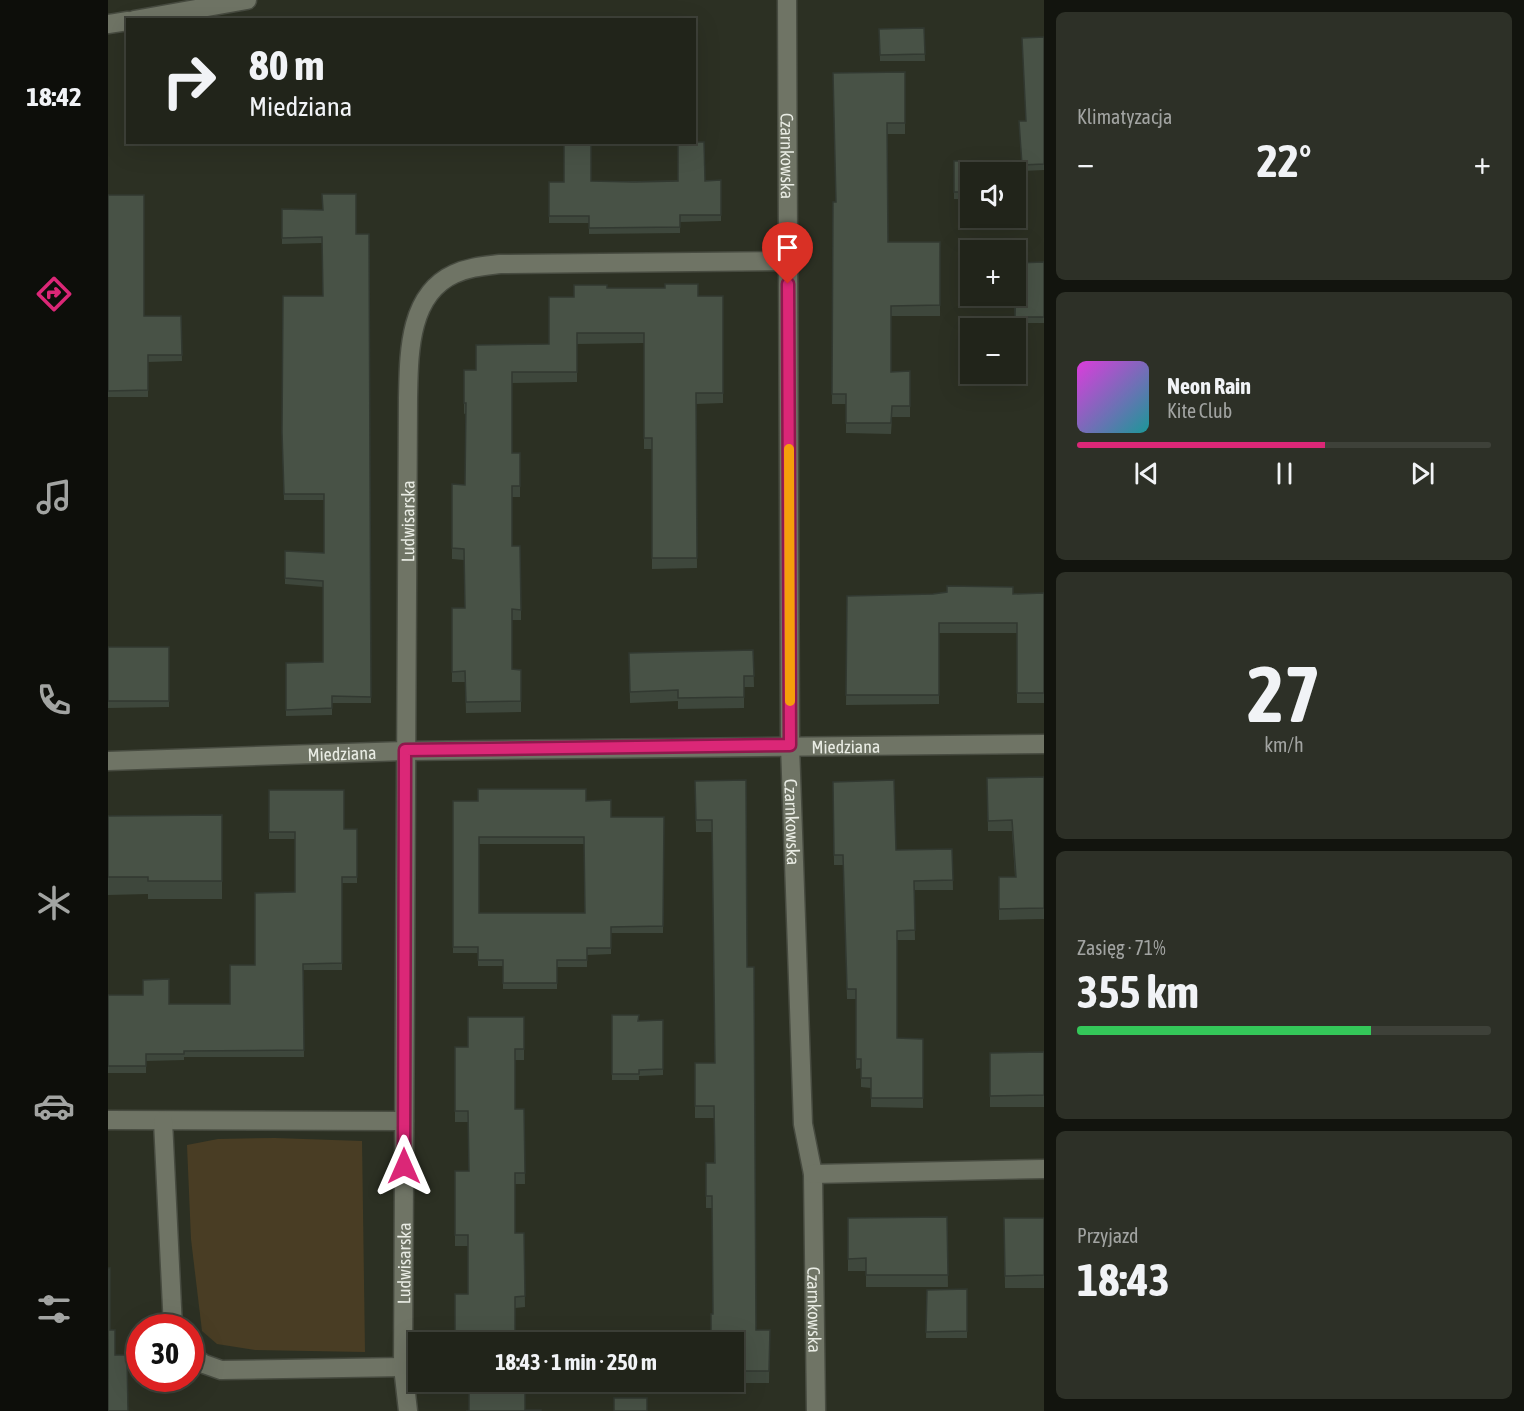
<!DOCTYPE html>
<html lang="pl">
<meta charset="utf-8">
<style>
body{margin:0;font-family:"Asap Condensed",sans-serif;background:#2d3027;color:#f1f3f6;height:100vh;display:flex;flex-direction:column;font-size:22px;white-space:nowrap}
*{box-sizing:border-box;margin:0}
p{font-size:20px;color:#a2a4a2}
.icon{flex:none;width:33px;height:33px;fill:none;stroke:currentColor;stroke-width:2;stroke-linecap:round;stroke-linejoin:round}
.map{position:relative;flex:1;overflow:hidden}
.side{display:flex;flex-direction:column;gap:12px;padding:12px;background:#12140e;width:480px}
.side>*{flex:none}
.hud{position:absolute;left:18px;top:18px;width:570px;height:126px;border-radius:0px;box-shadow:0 6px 24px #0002,0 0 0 2px #3e4139;background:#21241a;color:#f1f3f6;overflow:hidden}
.controls{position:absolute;left:852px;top:162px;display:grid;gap:12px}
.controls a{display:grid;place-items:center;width:66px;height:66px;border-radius:0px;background:#21241a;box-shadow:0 6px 24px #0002,0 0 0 2px #3e4139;font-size:30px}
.speed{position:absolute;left:18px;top:1314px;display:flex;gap:12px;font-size:30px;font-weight:700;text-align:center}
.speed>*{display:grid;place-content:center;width:78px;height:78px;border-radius:50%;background:#21241a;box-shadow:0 6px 24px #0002,0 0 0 2px #3e4139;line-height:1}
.speed .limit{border:9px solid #d22;background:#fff;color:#111}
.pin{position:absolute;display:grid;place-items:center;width:51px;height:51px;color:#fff;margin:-62px -26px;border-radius:50% 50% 50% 0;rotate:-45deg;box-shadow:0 0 6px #0007}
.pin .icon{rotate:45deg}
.me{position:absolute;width:66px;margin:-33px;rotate:0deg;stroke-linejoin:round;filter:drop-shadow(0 0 4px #0008)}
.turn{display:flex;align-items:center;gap:21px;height:126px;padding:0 24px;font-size:27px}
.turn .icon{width:78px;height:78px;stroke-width:2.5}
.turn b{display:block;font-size:42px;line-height:51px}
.big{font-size:45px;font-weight:700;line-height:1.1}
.side .widget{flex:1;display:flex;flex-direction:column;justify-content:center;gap:9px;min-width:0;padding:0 21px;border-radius:9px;background:#2d3027}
.side .dial{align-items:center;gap:0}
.dial b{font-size:78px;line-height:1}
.song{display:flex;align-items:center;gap:18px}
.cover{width:72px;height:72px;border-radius:9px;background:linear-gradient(135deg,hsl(300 70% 55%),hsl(180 70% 35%))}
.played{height:6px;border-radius:3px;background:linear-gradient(90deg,#db2777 60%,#3e4139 60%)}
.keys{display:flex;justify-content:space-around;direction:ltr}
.heat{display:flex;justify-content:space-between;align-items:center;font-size:33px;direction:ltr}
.charge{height:9px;border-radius:4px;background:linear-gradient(90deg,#34c759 71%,#3e4139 0)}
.trip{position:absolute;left:300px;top:1332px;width:336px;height:60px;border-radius:0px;background:#21241a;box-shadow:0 6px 24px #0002,0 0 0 2px #3e4139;font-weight:700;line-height:60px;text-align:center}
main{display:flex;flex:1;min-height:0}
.dock{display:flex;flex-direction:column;width:108px;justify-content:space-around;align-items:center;background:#0d0e0a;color:#a2a4a2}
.dock .icon{width:42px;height:42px}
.dock .active{color:#db2777}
.dock b{font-size:27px;color:#f1f3f6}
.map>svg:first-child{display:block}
</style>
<main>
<nav class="dock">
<b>18:42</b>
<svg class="icon active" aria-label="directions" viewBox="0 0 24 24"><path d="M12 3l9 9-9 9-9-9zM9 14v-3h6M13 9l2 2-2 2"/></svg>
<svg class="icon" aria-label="music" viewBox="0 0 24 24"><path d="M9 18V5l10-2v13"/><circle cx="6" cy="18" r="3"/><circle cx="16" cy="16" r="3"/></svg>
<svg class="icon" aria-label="phone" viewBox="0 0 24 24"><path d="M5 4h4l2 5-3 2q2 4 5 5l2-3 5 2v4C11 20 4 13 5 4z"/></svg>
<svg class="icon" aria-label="climate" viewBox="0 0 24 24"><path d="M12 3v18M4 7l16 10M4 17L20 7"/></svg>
<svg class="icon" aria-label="car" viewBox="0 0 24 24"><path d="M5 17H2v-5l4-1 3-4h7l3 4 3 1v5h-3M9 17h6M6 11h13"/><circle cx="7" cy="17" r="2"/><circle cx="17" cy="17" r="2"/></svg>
<svg class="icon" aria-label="filters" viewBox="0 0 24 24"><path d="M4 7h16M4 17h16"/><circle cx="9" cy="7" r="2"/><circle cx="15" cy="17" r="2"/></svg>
</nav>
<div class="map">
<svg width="936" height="1411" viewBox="0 0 936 1411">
<rect width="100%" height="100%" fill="#2c3023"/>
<path fill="#493d24" d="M167 1138 254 1141 257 1352 147 1350 109 1344 94 1331 83 1239 79 1145 110 1139Z"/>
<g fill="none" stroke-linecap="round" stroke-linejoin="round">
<defs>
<g id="minor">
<path id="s1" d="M679 0 682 745 695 1124 705 1174 708 1411"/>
<path d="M26 20 139 0"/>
<path d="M0 24 20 21"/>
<path id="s2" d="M0 761 297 751 936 744"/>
<path d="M0 1120 296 1121"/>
<path d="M55 1121 65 1328"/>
<path d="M705 1174 936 1169"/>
<path d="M82 1354 96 1364 113 1370 295 1367"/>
<path id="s3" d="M300 1411 295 1367 300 398C301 355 300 295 346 274 361 267 376 266 392 264L680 261"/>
</g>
</defs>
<use href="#minor" stroke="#474b40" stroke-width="21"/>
<use href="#minor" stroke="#6f7465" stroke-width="18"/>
</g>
<path fill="#3e473c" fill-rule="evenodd" d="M816 28 817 61H772L771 29Z
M936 37V170L914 171 911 121H918Z
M797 72V134H779L780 242H832V316H783V372L802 371V417H784L783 434 738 433V404H724L725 202H728Z
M846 161 862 172V199H846Z
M613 180V221L572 222V233L481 234V223H441V182Z
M0 195 36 316H73L74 361 40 362V397H0Z
M174 209 248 234H261L263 703H224V715L178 716V663L215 662V587L177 584V551L216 553V500H176L174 439 215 296 214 243 174 244Z
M936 262V323H907L906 296Z
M499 288 590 296H615V403L588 404 589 568 544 569V449H536V343L469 344V382L404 383V453H412V497H404V546L413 610V620H404V669L413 670V712L358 713 357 682H344V608H357L356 560 344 559V484L357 485 358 413 356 414V370H368L441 344 466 297Z
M936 593V703H909V633H831V704L738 705 739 596Z
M0 647H61V707L0 708Z
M645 650 646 687H636V708L570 709V701L522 703 521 653Z
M936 777V919L891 920V877H907L904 831H880L879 778Z
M638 780 639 967 648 1330H662L661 1383H616V1382H626V1342H603V1314H605L604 1208H598V1163H606V1118H587V1063H607L604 832H588L587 781Z
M725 782 788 850 844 849 845 890H806L807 940H789V1038L815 1039V1108L763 1107V1088L753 1087V1068L748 1069V999H739L735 865H726Z
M161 790 236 829H249V883H234V970H195L196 1057H76V1060L38 1061V1073H0V995L61 1004H122L147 965 187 892V839H161Z
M345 801H478L503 817H556L555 933H503V954L479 955V967H449V989H395V966H370V953H345ZM371 844H476L477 913H371Z
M114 815V899H40V894L0 895V816Z
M504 1015 530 1021 555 1020V1075L531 1076V1080H504Z
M416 1017V1060H407V1109H416L417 1184H407V1233H416L417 1307 407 1308 360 1294V1246H347V1171H361L360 1122H347V1047H360Z
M936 1052V1107H882V1053Z
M839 1217 840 1287H758V1271H740V1218Z
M896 1218H936V1288H897Z
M859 1289V1338H818L819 1290Z"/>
<path fill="#485246" stroke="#323931" stroke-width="1.5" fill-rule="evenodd" d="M816 28 817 54 772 55 771 29Z
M936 37V164L914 165 911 121H918L914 38Z
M797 72V123H779L780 242H832V305L783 306V372L802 371V406H784L783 423H738V394H724L725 202H728L725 73Z
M456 142H483V181L526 182 570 181V142H596L597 181 613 180V215H572V227L481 228V216H441V182H456Z
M846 161H885V172H862V192H846Z
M214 194H248V234H261L263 697 224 696V708L178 710V663L215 662V581L177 578V551L216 553V494H176L174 432 175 296H215L214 237 174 238V209L215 210Z
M0 195H36V316H73L74 355H40V390L0 391Z
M936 262V317H907L908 263Z
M557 284H590V296H615V393H588L589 558H544V438H536V333H469V372H404V453H412V486H404V546H412L413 610 404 609V669L413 670V701L358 702 357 671 344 672V608H357L356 549 344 548V484L357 485 358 403H356V370H368V345L441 344V297H466V285H499V288H557Z
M839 586 905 587V594L936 593V693H909V623H831V695H738L739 596 825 594 839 592Z
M0 647H61V701H0Z
M645 650 646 676H636V697L570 698V690L522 692 521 653Z
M936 777V908L891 909V877H908L904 820 880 821 879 778Z
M638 780 639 967H646L648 1330H662L661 1371H626V1342H603V1314H605L604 1196H598V1163H607L606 1106H587V1063H607L604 820H588L587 781Z
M786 780 788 850 844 849 845 880 806 881 807 930 789 931V1038L815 1039V1098H763V1078H753V1059H748V989H739L735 855H726L725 782Z
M370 789H478V801L503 800V817H556L555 926 503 927V948H479V960H449V983H395V960H370V947H345V801H370ZM371 837H476L477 913H371Z
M161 790H236V829H249V877H234V963L195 964 196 1050 76 1051V1054H38V1066H0V995H35V980L61 979V1004H122V965H147V893L187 892V832H161Z
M114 815V881H40V877H0V816Z
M504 1015H531L530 1021 555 1020V1069L531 1070V1074H504Z
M360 1017H416V1049H407V1109H416L417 1173H407V1233H416L417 1296 407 1297V1342H347V1294H360V1235H347V1171H361L360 1111H347V1047H360Z
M936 1052V1095L882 1096V1053Z
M839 1217 840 1275H758V1258L740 1259V1218Z
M896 1218H936V1275L897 1276Z
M0 1268H2V1330H7V1355H19L20 1411H0Z
M859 1289V1331L818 1332 819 1290Z
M361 1382H417V1410H433V1411H358H361Z
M506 1398H539V1411H506Z"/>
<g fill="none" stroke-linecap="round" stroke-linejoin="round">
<defs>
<path id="route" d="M296 1166 297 750 682 745 680 284"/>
</defs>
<use href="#route" stroke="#8e194d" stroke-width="15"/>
<use href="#route" stroke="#db2777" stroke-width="10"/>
<path stroke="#f59e0b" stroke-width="10" d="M681 449 682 701"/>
</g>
<g text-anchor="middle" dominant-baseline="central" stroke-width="4.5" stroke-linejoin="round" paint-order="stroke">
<g font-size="18" fill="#e9ece4" stroke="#22261a">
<text stroke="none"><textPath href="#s1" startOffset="156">Czarnkowska</textPath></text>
<text stroke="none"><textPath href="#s3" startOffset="890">Ludwisarska</textPath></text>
<text stroke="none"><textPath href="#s2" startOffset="738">Miedziana</textPath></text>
<text stroke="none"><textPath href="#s2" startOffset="234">Miedziana</textPath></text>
<text stroke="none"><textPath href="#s1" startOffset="822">Czarnkowska</textPath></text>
<text stroke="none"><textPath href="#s3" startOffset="148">Ludwisarska</textPath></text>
<text stroke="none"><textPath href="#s1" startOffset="1311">Czarnkowska</textPath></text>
</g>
</g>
</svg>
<div class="controls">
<a><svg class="icon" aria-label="sound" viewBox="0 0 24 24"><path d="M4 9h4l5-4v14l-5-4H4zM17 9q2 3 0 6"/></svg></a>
<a>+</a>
<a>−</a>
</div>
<div class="speed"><div class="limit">30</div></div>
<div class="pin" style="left:680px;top:284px;background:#d93025"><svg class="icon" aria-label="arrive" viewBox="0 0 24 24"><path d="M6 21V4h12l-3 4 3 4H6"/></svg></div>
<svg class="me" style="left:296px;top:1166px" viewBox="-20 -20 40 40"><path d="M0-17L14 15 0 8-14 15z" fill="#db2777" stroke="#fff" stroke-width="4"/></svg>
<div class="trip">18:43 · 1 min · 250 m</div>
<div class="hud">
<div class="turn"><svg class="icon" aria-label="right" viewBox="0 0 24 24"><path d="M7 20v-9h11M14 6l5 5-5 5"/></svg><div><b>80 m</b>Miedziana</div></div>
</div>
</div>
<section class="side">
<div class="widget"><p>Klimatyzacja</p>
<div class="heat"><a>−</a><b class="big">22°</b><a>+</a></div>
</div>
<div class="widget">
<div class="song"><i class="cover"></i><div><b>Neon Rain</b><p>Kite Club</p></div></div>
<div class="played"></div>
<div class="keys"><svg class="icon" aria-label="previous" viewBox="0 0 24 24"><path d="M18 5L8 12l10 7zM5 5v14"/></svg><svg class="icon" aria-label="pause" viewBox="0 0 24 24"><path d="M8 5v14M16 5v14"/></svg><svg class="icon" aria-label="next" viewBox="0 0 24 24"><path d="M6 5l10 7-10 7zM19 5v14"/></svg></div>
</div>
<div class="widget dial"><b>27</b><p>km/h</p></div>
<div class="widget"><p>Zasięg · 71%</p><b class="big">355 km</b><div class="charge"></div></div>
<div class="widget"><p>Przyjazd</p><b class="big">18:43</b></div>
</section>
</main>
